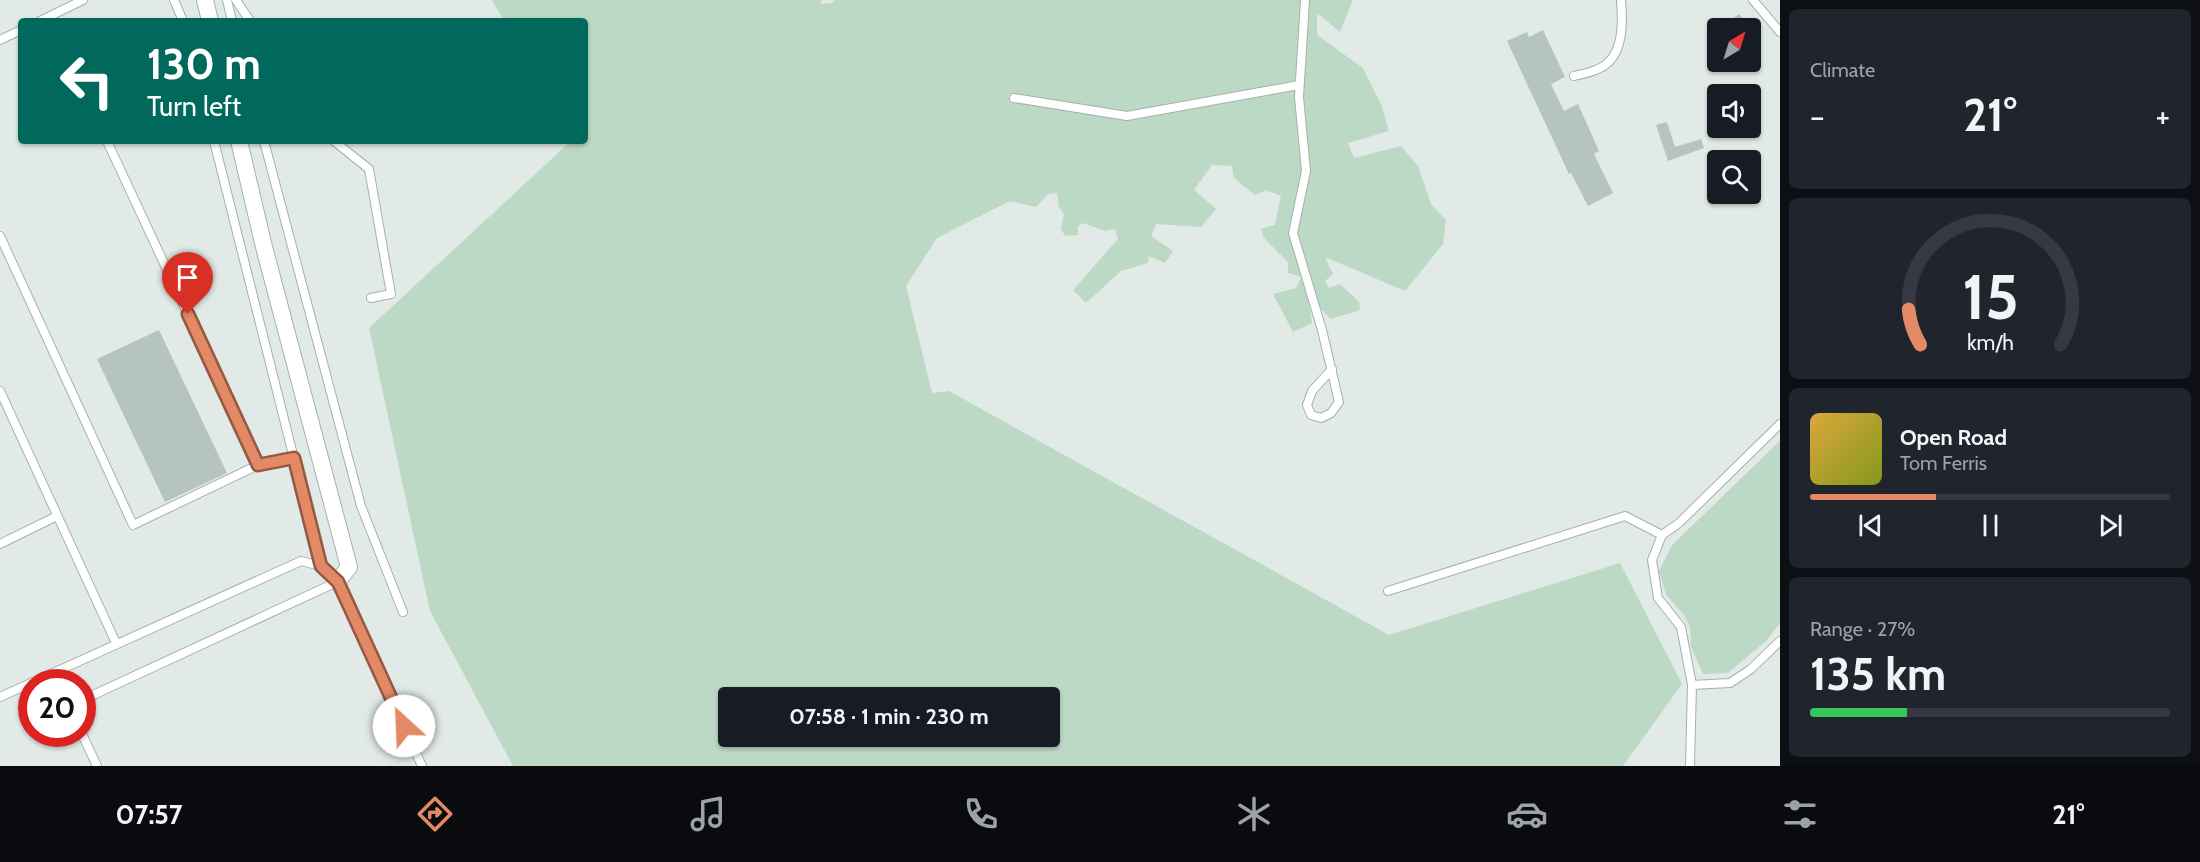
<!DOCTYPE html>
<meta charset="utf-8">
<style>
body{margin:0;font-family:Cabin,sans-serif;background:#20242c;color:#f1f3f6;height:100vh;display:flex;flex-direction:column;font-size:22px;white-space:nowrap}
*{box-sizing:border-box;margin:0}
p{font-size:20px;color:#9ea1a6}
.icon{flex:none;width:33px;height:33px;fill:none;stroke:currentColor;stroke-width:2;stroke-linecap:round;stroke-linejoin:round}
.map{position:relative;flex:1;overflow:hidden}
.side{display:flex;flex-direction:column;gap:9px;padding:9px;background:#0d0f14;width:420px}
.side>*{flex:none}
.top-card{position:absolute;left:18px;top:18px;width:570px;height:126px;border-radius:6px;box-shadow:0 2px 4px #0004;background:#00695c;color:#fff;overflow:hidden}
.needle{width:39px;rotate:38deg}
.tools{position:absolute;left:1707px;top:18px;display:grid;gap:12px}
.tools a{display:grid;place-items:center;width:54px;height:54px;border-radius:6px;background:#171b24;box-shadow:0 2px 4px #0004;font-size:30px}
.speed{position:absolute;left:18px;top:669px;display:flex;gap:12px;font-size:30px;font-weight:700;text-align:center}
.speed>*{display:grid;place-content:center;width:78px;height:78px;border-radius:50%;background:#171b24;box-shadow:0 2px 4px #0004;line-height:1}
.speed .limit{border:9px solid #d22;background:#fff;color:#111}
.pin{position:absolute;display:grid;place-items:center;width:51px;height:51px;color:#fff;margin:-62px -26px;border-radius:50% 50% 50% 0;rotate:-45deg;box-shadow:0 0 6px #0007}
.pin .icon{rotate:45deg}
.me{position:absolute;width:66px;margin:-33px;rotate:335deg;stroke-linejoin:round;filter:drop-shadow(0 0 4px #0008)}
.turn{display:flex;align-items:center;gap:21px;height:126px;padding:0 30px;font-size:27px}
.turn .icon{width:78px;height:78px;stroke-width:2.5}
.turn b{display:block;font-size:42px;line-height:51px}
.big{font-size:45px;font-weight:700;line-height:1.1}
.side .card{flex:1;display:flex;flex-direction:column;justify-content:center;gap:9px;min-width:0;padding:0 21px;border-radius:9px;background:#20242c}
.side .dial{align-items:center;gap:0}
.dial svg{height:156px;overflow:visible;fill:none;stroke:#363941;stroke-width:7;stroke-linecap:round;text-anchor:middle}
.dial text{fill:#f1f3f6;stroke:none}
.song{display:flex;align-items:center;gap:18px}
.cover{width:72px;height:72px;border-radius:9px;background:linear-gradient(135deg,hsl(40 70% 55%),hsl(70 70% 35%))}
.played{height:6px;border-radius:3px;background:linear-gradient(90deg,#e48965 35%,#363941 35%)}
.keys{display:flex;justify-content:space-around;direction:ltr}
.heat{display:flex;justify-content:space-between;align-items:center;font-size:33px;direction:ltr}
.charge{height:9px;border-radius:4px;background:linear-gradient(90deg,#34c759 27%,#363941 0)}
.trip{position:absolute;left:718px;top:687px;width:342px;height:60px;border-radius:6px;background:#171b24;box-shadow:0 2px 4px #0004;font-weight:700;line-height:60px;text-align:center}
.tab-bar{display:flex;height:96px;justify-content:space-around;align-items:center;background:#090b0e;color:#9ea1a6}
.tab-bar .icon{width:42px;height:42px}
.tab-bar .selected{color:#e48965}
.tab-bar b{font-size:27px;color:#f1f3f6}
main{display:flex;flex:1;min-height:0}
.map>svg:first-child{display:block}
</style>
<main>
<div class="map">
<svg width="1780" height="766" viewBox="0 0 1780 766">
<rect width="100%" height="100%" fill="#e1eae6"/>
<path fill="#bcd9c5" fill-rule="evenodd" d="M492 0H821V4L832 3 835 0H1353L1340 32 1317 13V35L1363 68 1381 104 1389 131 1348 143 1354 158 1401 146 1418 166 1431 204 1446 220 1443 244 1405 291 1325 257 1333 274 1325 281 1329 288 1340 284 1359 302 1360 310 1331 319 1308 296 1312 323 1293 332 1273 294 1296 288 1301 277 1288 273V262L1264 238 1261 229 1275 225 1281 196 1266 190 1255 195 1234 178 1232 166 1212 165 1194 190 1216 209 1201 227 1156 224 1151 236 1173 251 1165 263 1149 256 1148 263 1121 271 1086 303 1073 290 1118 239 1115 229 1105 231 1083 223 1078 226V235L1065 236 1061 229 1064 214 1059 207 1057 193 1048 194 1036 207 1010 201 937 238 906 286 932 393 949 391 1389 635 1620 563 1682 684 1623 766H513L430 611 369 328 571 141H585V21H504ZM729 698H1050V736H729Z
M1780 441V623L1767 640 1728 673 1703 674 1691 647 1690 627 1684 615 1666 595 1659 571 1672 545Z"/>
<path fill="#b6c4bf" d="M1739 14 1751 28H1720Z
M1543 30 1565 77 1551 84 1564 111 1578 104 1599 151 1594 154 1613 193 1588 206 1571 173 1569 174 1507 41 1527 32 1529 37Z
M1667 122 1675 147 1701 139 1704 148 1668 161 1656 125Z
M159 330 227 473 165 502 97 359Z"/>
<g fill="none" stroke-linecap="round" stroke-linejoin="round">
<defs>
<path id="lane" d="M174 0 183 21
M227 0 232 21
M236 0 250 21
M1305 0 1299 97 1306 171 1293 233 1322 330 1339 402 1331 413 1321 418 1311 415 1307 405 1312 391 1332 369
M1753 0 1780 32
M40 21 83 0
M0 40 21 30
M1574 76C1582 74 1590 73 1598 69 1624 58 1623 24 1621 0
M1014 98 1127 116 1299 85
M107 141 258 465
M214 141 321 566
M264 141 361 506 403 612
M334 141 369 169 391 294 371 298
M0 236 133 525 258 465 294 458
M0 391 116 643
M0 544 57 516
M1388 591 1625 516 1662 535
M1692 685 1730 683 1751 669 1780 641
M0 697 301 561 321 566 337 582 422 766
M82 710 91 696 337 582
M82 734 97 766
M1690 766 1692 685 1681 627 1658 598 1652 560 1662 535 1679 523 1780 424"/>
<path id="street" d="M205 0 210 21
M239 141 264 247 349 567 337 582"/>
</defs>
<use href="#lane" stroke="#a4b1ad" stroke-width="10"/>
<use href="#street" stroke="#a4b1ad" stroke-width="18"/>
<use href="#lane" stroke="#fff" stroke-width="8"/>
<use href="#street" stroke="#fff" stroke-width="16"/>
</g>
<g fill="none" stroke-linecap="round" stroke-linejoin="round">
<defs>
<path id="route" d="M188 314 258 465 294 458 321 566 338 582 404 726"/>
</defs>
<use href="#route" stroke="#945942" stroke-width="15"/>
<use href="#route" stroke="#e48965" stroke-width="10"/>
</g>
</svg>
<div class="tools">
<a><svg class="needle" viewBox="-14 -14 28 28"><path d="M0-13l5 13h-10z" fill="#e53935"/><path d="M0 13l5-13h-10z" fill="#9ea1a6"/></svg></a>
<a><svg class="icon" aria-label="sound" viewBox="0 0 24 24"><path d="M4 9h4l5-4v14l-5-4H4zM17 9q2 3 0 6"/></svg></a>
<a><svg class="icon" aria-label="search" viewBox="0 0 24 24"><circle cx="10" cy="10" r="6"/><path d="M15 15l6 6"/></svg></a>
</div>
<div class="speed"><div class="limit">20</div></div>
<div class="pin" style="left:188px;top:314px;background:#d93025"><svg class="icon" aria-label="arrive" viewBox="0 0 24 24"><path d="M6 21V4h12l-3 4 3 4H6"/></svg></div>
<svg class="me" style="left:404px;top:726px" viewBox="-20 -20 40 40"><circle r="19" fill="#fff"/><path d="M0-13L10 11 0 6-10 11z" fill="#e48965"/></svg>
<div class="trip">07:58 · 1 min · 230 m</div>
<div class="top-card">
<div class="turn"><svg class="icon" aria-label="left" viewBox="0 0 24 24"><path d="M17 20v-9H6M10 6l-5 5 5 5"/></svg><div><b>130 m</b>Turn left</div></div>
</div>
</div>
<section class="side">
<div class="card"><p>Climate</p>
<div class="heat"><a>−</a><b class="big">21°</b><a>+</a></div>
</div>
<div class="card dial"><svg viewBox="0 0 100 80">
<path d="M14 69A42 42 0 1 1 86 69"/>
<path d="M14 69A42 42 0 0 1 8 51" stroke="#e48965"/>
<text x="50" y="56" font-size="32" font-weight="700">15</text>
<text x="50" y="72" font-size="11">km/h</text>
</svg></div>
<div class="card">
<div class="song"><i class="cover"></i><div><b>Open Road</b><p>Tom Ferris</p></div></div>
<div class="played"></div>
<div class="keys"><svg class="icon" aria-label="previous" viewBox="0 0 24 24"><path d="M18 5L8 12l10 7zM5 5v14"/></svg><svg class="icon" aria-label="pause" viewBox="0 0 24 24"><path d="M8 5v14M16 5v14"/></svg><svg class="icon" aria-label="next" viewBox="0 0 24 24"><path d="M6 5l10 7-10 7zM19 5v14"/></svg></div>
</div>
<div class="card"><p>Range · 27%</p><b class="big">135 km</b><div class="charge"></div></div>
</section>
</main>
<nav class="tab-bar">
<b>07:57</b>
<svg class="icon selected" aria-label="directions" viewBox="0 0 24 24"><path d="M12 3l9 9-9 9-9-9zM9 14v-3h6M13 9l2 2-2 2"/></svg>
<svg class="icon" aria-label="music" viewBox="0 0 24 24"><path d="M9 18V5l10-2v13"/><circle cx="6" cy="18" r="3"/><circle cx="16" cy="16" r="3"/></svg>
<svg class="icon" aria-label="phone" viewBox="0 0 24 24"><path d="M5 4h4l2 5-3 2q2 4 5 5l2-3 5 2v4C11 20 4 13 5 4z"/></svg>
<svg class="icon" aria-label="climate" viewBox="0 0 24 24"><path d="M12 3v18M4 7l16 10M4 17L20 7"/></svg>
<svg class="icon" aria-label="car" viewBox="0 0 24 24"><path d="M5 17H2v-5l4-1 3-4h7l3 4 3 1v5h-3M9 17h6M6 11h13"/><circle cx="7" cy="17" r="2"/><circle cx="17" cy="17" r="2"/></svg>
<svg class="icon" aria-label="filters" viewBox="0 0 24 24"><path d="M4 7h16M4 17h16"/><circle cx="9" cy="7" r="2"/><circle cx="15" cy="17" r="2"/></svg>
<b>21°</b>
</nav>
